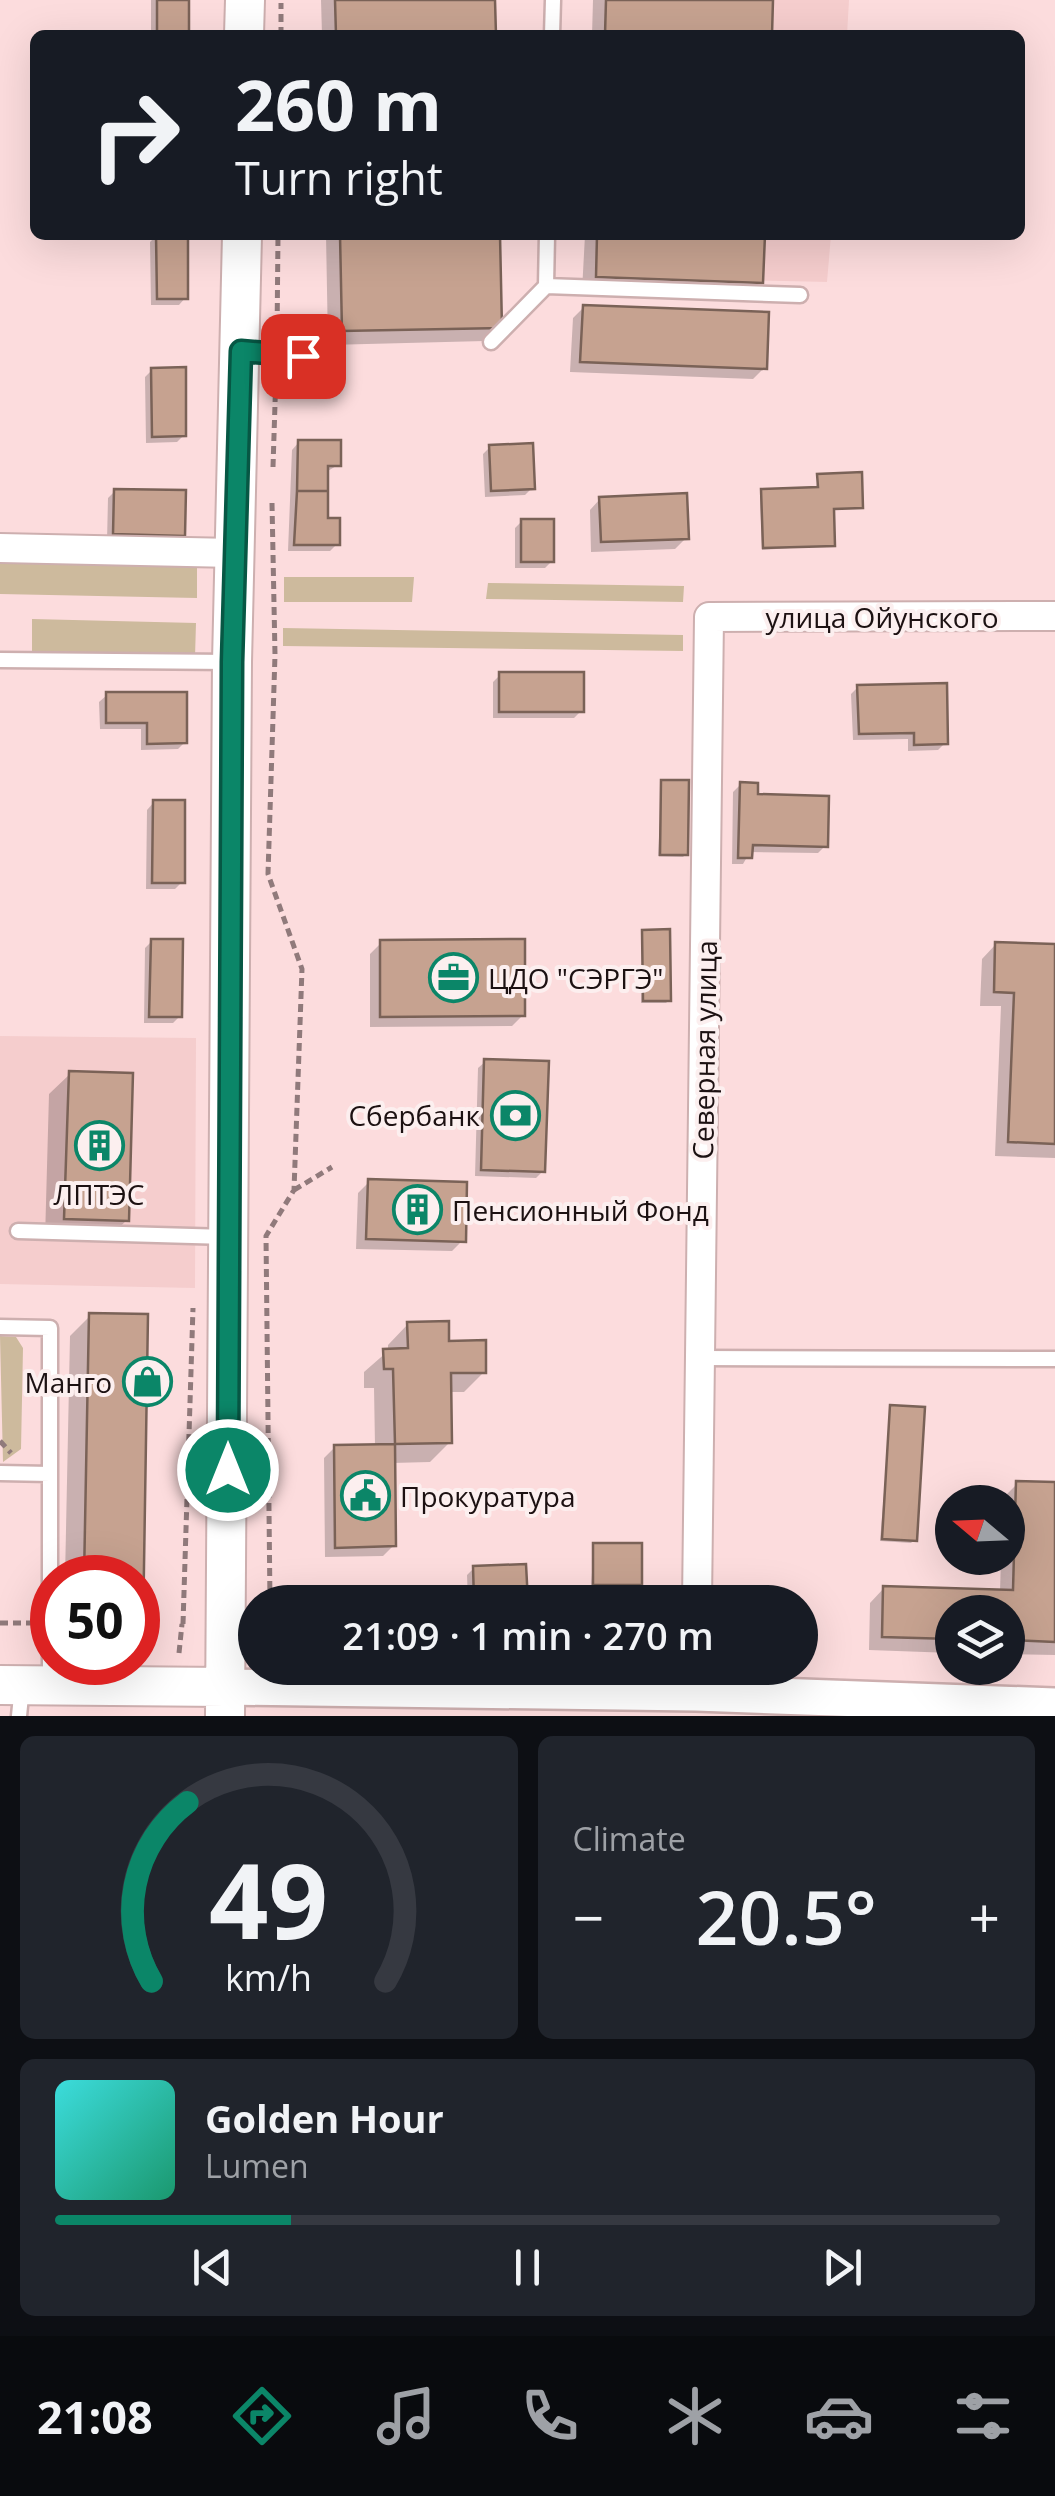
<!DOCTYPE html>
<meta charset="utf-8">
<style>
body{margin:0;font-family:"Open Sans",sans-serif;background:#20242c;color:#f1f3f6;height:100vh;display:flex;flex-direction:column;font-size:38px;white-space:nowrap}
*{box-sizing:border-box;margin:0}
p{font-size:32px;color:#9ea1a6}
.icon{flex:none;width:55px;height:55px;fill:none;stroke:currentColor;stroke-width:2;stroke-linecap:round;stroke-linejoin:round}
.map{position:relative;height:1716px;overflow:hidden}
.sheet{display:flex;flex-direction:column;gap:20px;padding:20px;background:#0d0f14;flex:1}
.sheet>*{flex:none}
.hud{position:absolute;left:30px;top:30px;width:995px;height:210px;border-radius:15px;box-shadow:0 10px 40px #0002;background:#171b24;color:#f1f3f6;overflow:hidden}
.needle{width:65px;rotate:289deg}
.controls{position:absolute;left:935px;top:1485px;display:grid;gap:20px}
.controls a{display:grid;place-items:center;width:90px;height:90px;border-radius:50%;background:#171b24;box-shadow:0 10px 40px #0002;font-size:50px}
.speed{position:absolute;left:30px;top:1555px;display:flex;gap:20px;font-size:50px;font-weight:700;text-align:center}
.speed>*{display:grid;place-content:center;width:130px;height:130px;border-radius:50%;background:#171b24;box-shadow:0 10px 40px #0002;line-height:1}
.speed .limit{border:15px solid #d22;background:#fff;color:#111}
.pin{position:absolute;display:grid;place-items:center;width:85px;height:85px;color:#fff;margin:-42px;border-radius:20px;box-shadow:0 5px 15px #0006}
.me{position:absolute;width:110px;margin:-55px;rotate:0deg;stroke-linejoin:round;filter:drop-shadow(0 0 8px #0008)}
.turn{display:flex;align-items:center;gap:35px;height:210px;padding:0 40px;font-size:45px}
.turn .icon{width:130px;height:130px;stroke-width:2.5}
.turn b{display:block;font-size:70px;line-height:85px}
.big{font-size:75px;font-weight:600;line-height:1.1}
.sheet .widget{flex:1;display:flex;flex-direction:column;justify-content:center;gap:15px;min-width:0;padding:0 35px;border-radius:15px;background:#20242c}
.sheet .dial{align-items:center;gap:0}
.dial svg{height:260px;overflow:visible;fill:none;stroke:#363941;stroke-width:7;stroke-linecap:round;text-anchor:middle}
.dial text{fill:#f1f3f6;stroke:none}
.song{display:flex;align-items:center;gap:30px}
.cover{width:120px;height:120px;border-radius:15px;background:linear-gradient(135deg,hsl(180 70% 55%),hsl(160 70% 35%))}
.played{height:10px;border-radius:5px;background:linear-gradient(90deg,#0b8668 25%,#363941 25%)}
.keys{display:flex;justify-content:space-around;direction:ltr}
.heat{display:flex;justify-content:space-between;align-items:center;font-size:55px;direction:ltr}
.sheet .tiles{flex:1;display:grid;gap:20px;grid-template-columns:1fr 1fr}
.widget:last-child{grid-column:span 2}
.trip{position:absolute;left:238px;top:1585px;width:580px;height:100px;border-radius:50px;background:#171b24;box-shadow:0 10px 40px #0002;font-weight:600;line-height:100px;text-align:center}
.tab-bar{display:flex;height:160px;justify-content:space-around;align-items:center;background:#090b0e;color:#9ea1a6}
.tab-bar .icon{width:70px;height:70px}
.tab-bar .selected{color:#0b8668}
.tab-bar b{font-size:45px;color:#f1f3f6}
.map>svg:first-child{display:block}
</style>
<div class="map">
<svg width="1055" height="1716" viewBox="0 0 1055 1716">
<rect width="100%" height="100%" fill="#fcdcdd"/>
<path fill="#f5cdcd" d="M606 0H849L847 35H605Z
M597 235H831L827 282 596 277Z
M0 1036 196 1038 195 1288 0 1284Z"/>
<path fill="#cdba9d" d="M0 559 197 564V598L0 594Z
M284 577H414L412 602H284Z
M488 583 684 586 683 602 486 599Z
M32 619 196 623 195 657 32 653Z
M283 628 683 635V651L283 646Z
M0 1336 16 1337 23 1348 21 1449 3 1462Z"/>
<path fill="#0003" d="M151 0H186L185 35H151Z
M321 0H493L494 35H322Z
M593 0H771L770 35H592Z
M157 235H185L186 297 179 305H151L150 242Z
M326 235H498L500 327 485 341 328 345Z
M585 235H762L760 282 746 296 582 291Z
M584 307 764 368 753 379 570 372 573 318Z
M152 370 184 435 177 442 146 443 145 377Z
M299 442 338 465 326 472 325 520 337 544 330 551H288L292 450Z
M490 447 532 488 525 495 485 497 483 454Z
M818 476 861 507 831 510 833 545 762 550 760 494 816 489Z
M115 491 183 535 176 542 107 541 108 498Z
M600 499 686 538 675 549 591 552 590 510Z
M522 521 552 561 545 568H515V528Z
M500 675 581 711 574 718H493V682Z
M858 687 945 743 938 750 908 751V739L853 740 851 694Z
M107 695 185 742 178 749 141 750V729H100L99 702Z
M662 782 686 854 683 857 658 856Z
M740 785 756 796 825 846 818 853 750 852 743 864H732L733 792Z
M154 802 182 882 175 889H146L147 810Z
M643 932 669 1000 666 1003H641Z
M152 941 180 1016 173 1023H144L145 948Z
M381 943 523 1015 512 1026 370 1027V954Z
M996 944 1055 947V1158L995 1156 1001 1006H980L982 959Z
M486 1061 543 1171 536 1178 475 1176 478 1068Z
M70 1074 127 1220 106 1240 45 1239 49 1094Z
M369 1182 463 1240 452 1251 356 1249 358 1193Z
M90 1316 146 1317 138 1631V1578H65L70 1336Z
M408 1324 447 1344 484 1372 464 1392H449L450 1442 430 1462 392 1463 394 1545 383 1556 325 1557 324 1458 335 1447 375 1446 374 1388H364V1372L388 1351V1345Z
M891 1408 914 1540 911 1543 880 1541Z
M1017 1484 1055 1485V1655L1008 1654V1612H952V1653L869 1650 870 1603 884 1588 1000 1592 1001 1558H1008V1502L1003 1498Z
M594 1546 640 1583 591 1586Z
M524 1566 526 1602H468L467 1575 474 1568Z"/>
<path fill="#c6a290" stroke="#7a6257" stroke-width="2.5" d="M157 0H189V35H157Z
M335 0H495L496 35H336Z
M606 0H773L772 35H605Z
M156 235H188V299H157Z
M340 235H500L502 328 342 331Z
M597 235H765L763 283 596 277Z
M583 305 769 312 767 369 580 362Z
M186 367V436L152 437 151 368Z
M298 440H341V466H328V491H297Z
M533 443 535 489 491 491 489 445Z
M862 472 863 508 834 509 835 546 763 548 761 489 818 487 817 474Z
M114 489 186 490 185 536 113 534Z
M297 491H328V518H340V545H294Z
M687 493 689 539 601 542 599 497Z
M521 519H554V562H521Z
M499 672H584V712H499Z
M947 683 948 744 914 745V733L859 734 857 685Z
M106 692H187V743L147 744V723H106Z
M661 780H689L688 855H660Z
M740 782 758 783V794L829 796 828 847 753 845 752 858H738Z
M153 800H185V883H152Z
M670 929 671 1001H643L642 930Z
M151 939H183L182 1017H149Z
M525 939V1016L380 1017V940Z
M995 942 1055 944V1144L1008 1142 1014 993 994 992Z
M484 1059 549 1061 545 1172 481 1170Z
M69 1071 133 1073 129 1221 64 1219Z
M368 1179 467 1182 466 1242 366 1239Z
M89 1313 148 1314 143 1629H138V1578H84Z
M449 1321V1341L486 1340V1373H451L452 1443 395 1444 393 1369H384L383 1349 408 1348 407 1322Z
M890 1405 925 1407 917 1541 882 1539Z
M395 1444 396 1546 335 1548 334 1445Z
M1016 1481 1055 1482V1642L1008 1640V1612H952V1639L882 1637 883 1586 1013 1590Z
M593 1543H642V1585H593Z
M526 1564 528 1602H474L473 1566Z"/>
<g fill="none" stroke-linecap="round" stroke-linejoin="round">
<defs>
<path id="service" d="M552 35 553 0
M547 235 546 286 800 295
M491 342 546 286
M241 351 329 360
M0 660 231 662
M18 1231 227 1237
M0 1327 50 1328V1684
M700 1358 1055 1359
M0 1473 50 1474
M19 1716 22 1686"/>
<path id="minor" d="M0 548 234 553
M697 1602 709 617 1055 616
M696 1693V1668"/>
<path id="tertiary" d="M225 1687 696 1693 1055 1706"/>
<path id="secondary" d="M244 35 245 0
M0 1685 225 1687
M225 1716 232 662 242 235"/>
</defs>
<use href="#service" stroke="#cdafaf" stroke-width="19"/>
<use href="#minor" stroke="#cdafaf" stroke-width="32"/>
<use href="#tertiary" stroke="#cdafaf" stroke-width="40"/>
<use href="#secondary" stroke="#cdafaf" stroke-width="42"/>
<path stroke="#907a7b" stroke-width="5" stroke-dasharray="8 5" stroke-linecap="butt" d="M281 35V3
M277 337 278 235
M273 467 276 373
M294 1190 332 1167
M0 1441 11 1453
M270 1602 266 1236 294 1190 302 969 268 874 275 655 272 503
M0 1623H32
M183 1624 193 1308
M179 1653 182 1624"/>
<use href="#service" stroke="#fff" stroke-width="14"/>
<use href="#minor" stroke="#fff" stroke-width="28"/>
<use href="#tertiary" stroke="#fff" stroke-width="35"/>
<use href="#secondary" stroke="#fff" stroke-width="38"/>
</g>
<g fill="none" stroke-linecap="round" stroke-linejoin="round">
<defs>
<path id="route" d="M228 1470 232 662 241 351 303 356"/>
</defs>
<use href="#route" stroke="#075744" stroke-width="25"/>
<use href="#route" stroke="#0b8668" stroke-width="18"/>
</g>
<defs>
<symbol id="office-ring" viewBox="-11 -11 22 22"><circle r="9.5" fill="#fcefef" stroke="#0b8668" stroke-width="1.5"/><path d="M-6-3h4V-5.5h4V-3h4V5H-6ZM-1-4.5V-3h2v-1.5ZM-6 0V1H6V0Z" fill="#0b8668"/></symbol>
<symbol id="bank-ring" viewBox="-11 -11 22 22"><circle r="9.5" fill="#fcefef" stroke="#0b8668" stroke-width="1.5"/><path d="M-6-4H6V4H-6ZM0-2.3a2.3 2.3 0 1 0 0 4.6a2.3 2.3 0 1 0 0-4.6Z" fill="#0b8668"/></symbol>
<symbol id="building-ring" viewBox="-11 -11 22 22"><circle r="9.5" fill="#fcefef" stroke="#0b8668" stroke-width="1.5"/><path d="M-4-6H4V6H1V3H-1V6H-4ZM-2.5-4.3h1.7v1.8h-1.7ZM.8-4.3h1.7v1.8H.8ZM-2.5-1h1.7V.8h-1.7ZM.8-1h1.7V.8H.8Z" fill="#0b8668"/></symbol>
<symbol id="shop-ring" viewBox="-11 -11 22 22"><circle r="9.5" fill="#fcefef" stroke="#0b8668" stroke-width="1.5"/><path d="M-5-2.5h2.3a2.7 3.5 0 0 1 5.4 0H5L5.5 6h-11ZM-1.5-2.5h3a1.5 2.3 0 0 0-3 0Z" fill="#0b8668"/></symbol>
<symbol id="civic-ring" viewBox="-11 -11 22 22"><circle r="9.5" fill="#fcefef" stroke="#0b8668" stroke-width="1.5"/><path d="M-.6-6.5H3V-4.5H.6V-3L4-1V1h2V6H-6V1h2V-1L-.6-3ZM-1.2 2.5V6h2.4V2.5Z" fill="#0b8668"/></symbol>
</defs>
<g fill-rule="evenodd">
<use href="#office-ring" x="426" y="950" width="55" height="55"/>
<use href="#bank-ring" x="488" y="1088" width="55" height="55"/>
<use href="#building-ring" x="72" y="1118" width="55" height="55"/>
<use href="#building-ring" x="390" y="1182" width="55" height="55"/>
<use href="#shop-ring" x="120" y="1354" width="55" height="55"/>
<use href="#civic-ring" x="338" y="1468" width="55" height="55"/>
</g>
<g text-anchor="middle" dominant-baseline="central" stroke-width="8" stroke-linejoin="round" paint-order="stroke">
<g font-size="28" fill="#1c1112" stroke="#fcefef">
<text x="882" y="617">улица Ойунского</text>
<text transform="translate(704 1050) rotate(-89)">Северная улица</text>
</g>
<g font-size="28" fill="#1c1112" stroke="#fcefef" text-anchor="start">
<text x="488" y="978">ЦДО "СЭРГЭ"</text>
<text x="480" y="1115" text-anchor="end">Сбербанк</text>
<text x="99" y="1194" text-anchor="middle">ЛПТЭС</text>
<text x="452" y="1210">Пенсионный Фонд</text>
<text x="112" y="1382" text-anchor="end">Манго</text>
<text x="400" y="1496">Прокуратура</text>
</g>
</g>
</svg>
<div class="controls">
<a><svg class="needle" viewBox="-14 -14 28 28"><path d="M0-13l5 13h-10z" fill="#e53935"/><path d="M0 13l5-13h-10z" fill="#9ea1a6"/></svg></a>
<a><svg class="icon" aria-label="layers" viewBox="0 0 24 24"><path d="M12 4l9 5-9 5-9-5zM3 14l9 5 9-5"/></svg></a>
</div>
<div class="speed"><div class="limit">50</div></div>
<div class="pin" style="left:303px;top:356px;background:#d93025"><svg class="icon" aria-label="arrive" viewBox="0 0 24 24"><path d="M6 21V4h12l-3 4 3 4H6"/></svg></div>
<svg class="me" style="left:228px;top:1470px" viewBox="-20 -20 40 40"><circle r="17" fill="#0b8668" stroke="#fff" stroke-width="3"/><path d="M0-11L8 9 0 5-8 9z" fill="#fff"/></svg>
<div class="trip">21:09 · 1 min · 270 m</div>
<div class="hud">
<div class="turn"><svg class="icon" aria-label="right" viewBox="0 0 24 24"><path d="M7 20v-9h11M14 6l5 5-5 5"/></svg><div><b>260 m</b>Turn right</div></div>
</div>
</div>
<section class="sheet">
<div class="tiles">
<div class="widget dial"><svg viewBox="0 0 100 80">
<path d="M14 69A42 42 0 1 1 86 69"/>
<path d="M14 69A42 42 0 0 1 25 14" stroke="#0b8668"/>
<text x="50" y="56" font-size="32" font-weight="700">49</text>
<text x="50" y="72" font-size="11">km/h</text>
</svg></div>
<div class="widget"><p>Climate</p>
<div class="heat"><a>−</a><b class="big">20.5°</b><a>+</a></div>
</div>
<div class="widget">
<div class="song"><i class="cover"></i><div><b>Golden Hour</b><p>Lumen</p></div></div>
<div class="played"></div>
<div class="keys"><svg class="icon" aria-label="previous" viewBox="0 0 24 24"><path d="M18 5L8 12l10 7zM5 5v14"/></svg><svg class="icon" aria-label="pause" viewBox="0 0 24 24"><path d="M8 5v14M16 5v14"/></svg><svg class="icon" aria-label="next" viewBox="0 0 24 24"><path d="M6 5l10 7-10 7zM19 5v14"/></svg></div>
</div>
</div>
</section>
<nav class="tab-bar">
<b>21:08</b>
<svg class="icon selected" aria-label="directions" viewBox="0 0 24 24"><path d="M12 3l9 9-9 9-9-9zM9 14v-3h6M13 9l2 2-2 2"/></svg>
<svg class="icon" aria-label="music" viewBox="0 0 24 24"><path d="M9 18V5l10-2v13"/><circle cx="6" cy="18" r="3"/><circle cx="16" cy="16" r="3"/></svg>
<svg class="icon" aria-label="phone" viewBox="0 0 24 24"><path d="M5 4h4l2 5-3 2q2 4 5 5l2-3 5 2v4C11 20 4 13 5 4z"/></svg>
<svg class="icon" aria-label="climate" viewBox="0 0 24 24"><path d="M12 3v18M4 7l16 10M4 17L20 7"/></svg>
<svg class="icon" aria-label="car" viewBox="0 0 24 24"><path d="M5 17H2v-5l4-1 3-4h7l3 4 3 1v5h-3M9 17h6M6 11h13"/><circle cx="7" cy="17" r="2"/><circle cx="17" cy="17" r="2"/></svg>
<svg class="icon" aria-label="filters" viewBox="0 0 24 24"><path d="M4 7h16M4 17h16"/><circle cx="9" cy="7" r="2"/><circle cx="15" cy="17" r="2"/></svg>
</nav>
